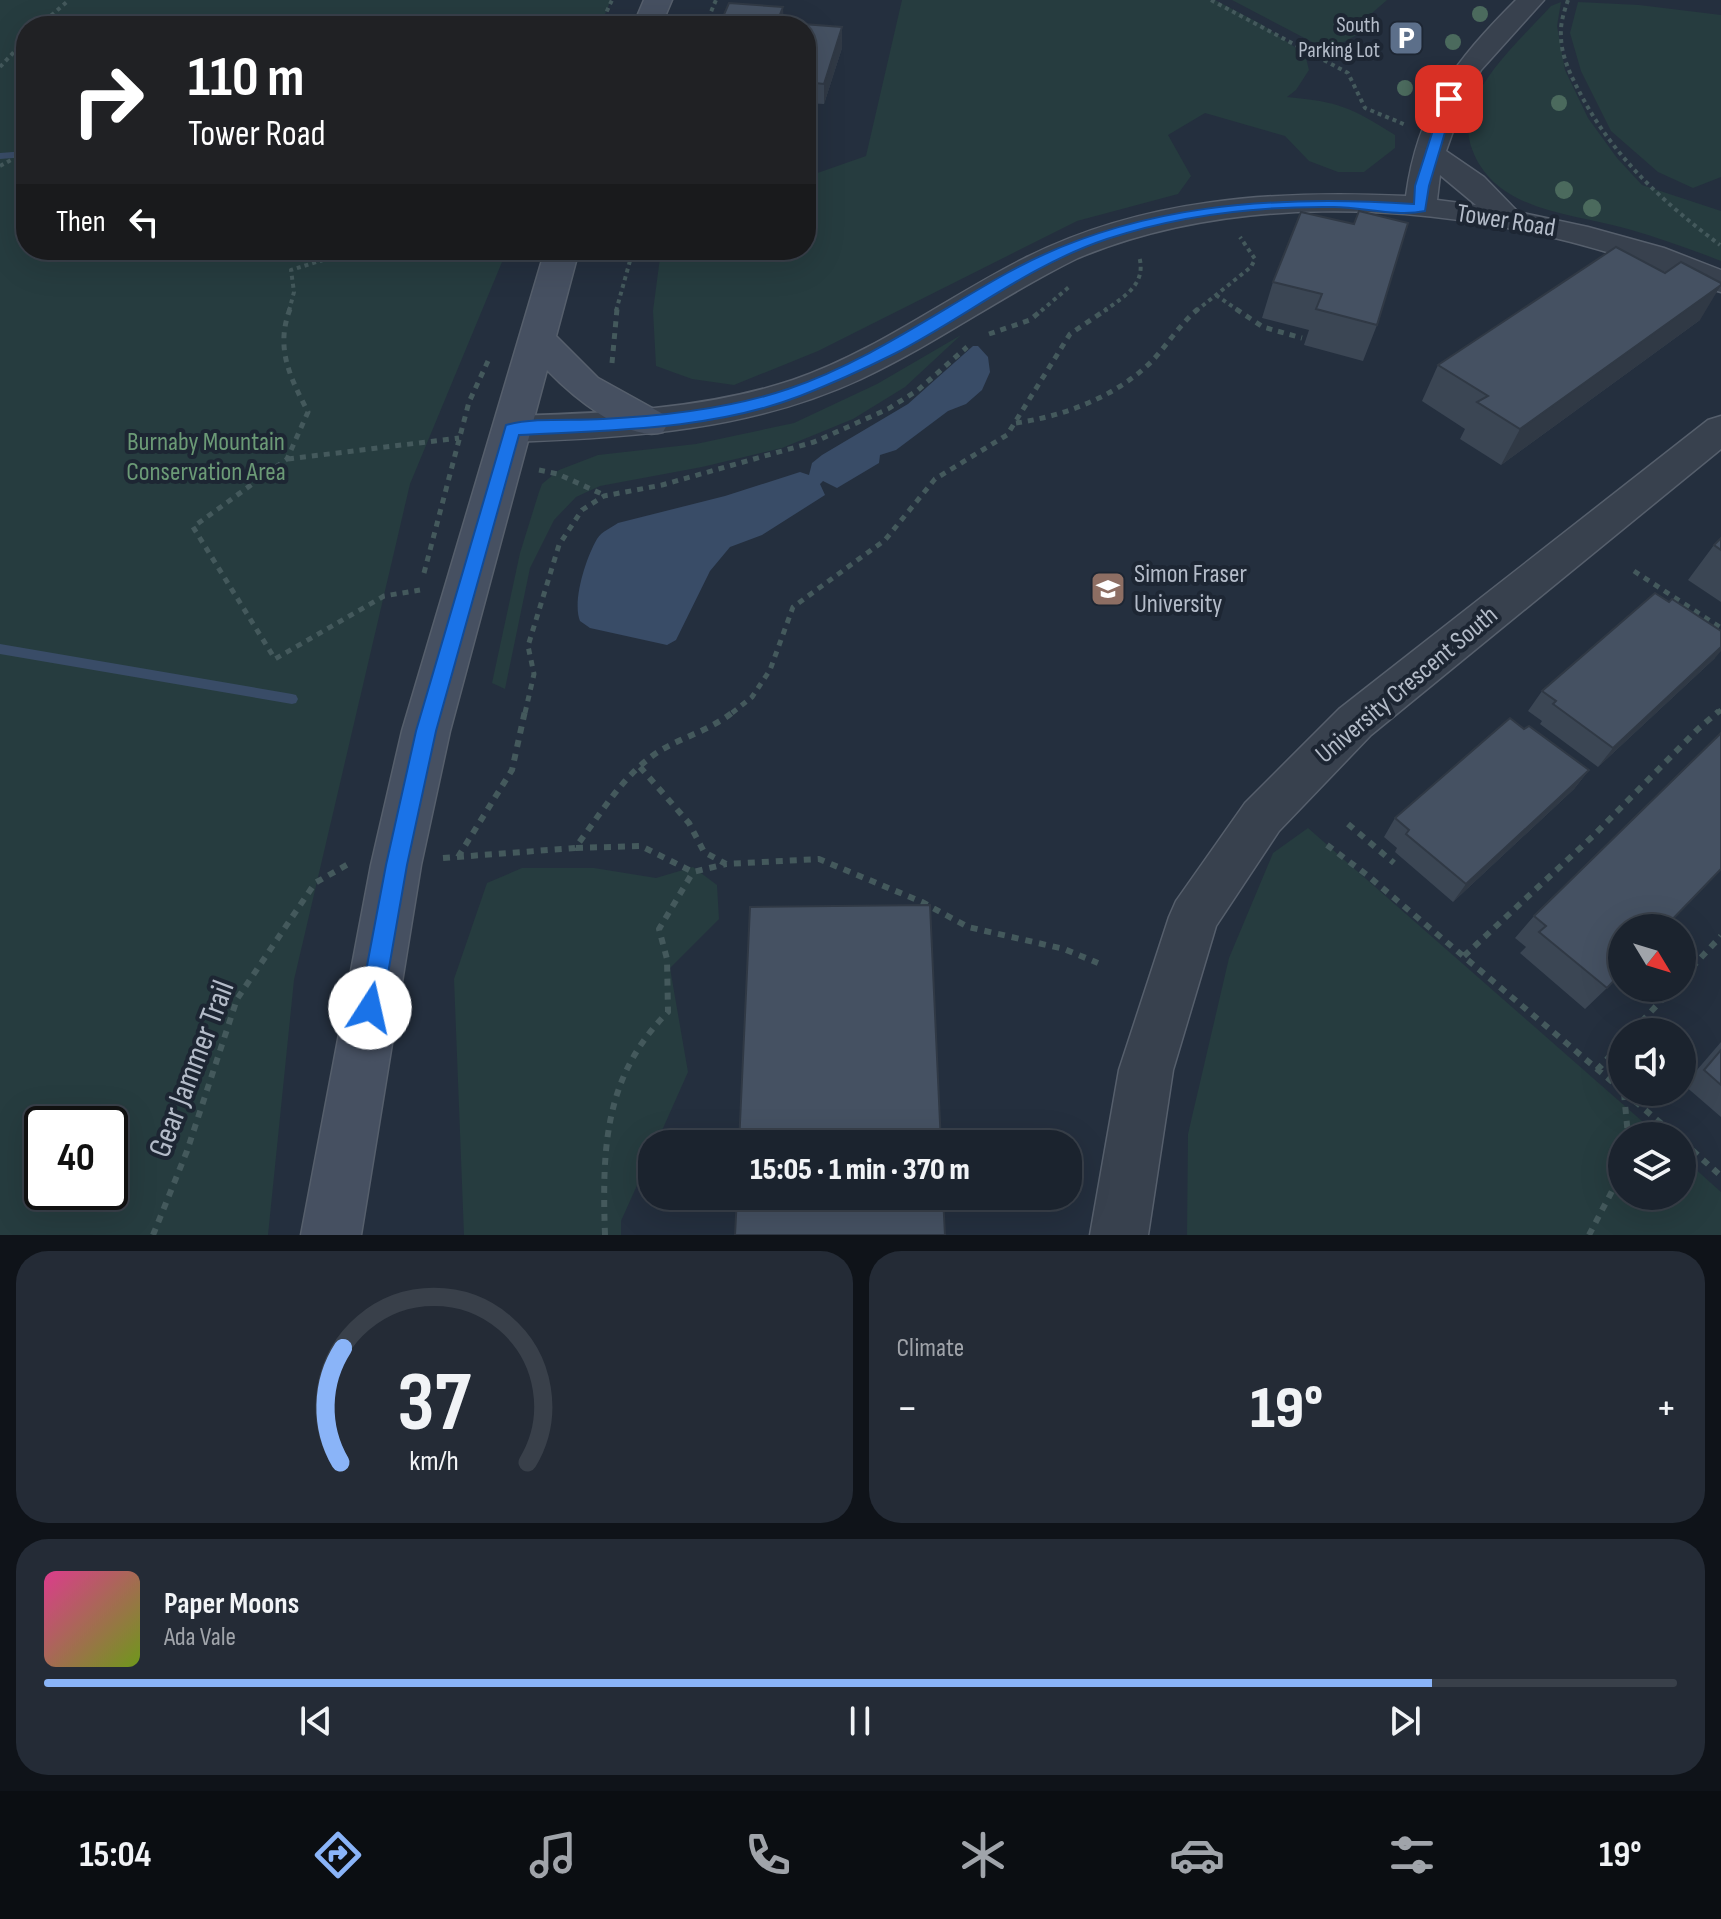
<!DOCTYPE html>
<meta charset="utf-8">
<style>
body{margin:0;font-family:"Sofia Sans Condensed",sans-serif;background:#242b36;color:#f1f3f6;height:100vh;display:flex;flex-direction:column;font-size:30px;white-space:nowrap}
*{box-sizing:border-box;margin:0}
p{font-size:26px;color:#a0a4aa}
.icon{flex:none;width:44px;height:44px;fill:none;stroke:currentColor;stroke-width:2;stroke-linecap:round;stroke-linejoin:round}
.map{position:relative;height:1235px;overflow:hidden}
.panel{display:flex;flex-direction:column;gap:16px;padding:16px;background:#0f1319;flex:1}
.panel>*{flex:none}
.guide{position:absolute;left:16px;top:16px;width:800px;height:244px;border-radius:32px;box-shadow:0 8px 32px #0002,0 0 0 2px #39404a;background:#202124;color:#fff;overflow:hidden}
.needle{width:52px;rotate:128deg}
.controls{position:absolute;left:1608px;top:914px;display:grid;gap:16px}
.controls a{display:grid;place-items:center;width:88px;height:88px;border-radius:50%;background:#1b232e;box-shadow:0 8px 32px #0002,0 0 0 2px #39404a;font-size:40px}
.speed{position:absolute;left:24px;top:1106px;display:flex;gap:16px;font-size:40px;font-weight:700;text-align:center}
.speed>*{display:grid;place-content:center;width:104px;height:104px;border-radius:50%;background:#1b232e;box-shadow:0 8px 32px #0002,0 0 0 2px #39404a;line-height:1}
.speed .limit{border:4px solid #111;border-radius:12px;background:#fff;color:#111}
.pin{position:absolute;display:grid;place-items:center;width:68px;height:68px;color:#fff;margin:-34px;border-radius:16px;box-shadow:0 4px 12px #0006}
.me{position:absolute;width:88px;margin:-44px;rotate:10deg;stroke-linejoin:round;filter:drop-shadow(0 0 6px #0008)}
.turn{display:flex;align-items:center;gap:28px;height:168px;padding:0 40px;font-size:36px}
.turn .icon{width:104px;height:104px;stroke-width:2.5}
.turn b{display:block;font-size:56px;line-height:68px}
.then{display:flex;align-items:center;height:76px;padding:0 40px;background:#0003;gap:16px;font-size:30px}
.big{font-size:60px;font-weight:800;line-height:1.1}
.panel .widget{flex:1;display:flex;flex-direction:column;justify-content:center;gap:12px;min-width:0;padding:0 28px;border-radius:32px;background:#242b36}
.panel .dial{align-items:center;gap:0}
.dial svg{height:208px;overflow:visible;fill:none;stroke:#39404a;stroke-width:7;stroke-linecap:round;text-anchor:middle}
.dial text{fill:#f1f3f6;stroke:none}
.song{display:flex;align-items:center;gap:24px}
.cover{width:96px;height:96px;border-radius:12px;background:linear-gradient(135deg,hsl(330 70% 55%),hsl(80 70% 35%))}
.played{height:8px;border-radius:4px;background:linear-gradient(90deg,#8ab4f8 85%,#39404a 85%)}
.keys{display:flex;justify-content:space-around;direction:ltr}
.heat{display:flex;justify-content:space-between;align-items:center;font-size:44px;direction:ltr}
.panel .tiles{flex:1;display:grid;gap:16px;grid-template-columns:1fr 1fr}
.widget:last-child{grid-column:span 2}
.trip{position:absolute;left:638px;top:1130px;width:444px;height:80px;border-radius:32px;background:#1b232e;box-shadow:0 8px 32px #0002,0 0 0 2px #39404a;font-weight:800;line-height:80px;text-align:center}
.tabs{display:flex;height:128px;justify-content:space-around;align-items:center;background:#0b0e12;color:#a0a4aa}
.tabs .icon{width:56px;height:56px}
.tabs .on{color:#8ab4f8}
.tabs b{font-size:36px;color:#f1f3f6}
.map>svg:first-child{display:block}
</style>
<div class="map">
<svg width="1721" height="1235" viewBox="0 0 1721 1235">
<rect width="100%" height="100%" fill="#242f3e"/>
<path fill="#263c3f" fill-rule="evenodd" d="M0 0H611L600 26H26V250H507L410 484 294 980 268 1235H0ZM110 1124V1192H42V1124Z
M902 0H1215L1261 24 1305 54 1309 70 1296 90 1287 97C1340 102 1350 107 1395 135V148L1364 172H1338L1309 161 1285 136 1205 113 1168 135 1191 176 1178 194 1077 221 818 351 734 385 692 379 656 366 653 311 661 250H806V177L866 156Z
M1232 0H1387L1364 20 1366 30 1340 44 1314 43Z
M1561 2 1557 26 1565 70 1588 118 1617 158 1642 185 1721 211V261C1691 249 1659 238 1628 229 1572 213 1495 212 1472 149 1467 136 1467 121 1472 107 1487 68 1524 36 1551 6Z
M1578 2 1639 5 1721 15V177L1693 188 1658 172 1611 131 1581 71 1570 33Z
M961 335 905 387 853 419 782 448 702 467 600 486 576 497 554 520 530 568 505 689 492 683 520 553 539 492 542 484 559 470 598 455 696 444 794 423 877 384Z
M1308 828 1659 1136H1622V1196H1682V1157L1721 1192V1235H1187L1188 1134 1229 958 1273 853Z
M693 867 717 885 719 919 670 968 688 1072 656 1144H652V1152L621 1221V1235H464L454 979 487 883 522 868H594L656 878Z"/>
<path fill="#394c67" d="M973 346H978L988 357 990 372 982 390 966 404 948 411 896 450 880 455 879 463 837 488 823 481 820 484 825 495 762 535 730 547 710 571 676 640 667 645 590 628 580 621C572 601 586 558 597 539 602 531 611 528 618 523L725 496 800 472 809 475 812 463 822 455 908 404Z"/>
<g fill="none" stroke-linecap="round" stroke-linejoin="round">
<path fill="#394c67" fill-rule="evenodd" d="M26 151V157L0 159V153Z
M0 644 292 694 296 695 298 699 296 703 292 704 0 654Z"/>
<defs>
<path id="street" d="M1516 0H1544L1481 70 1464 100 1446 151 1484 177 1518 212 1588 227 1664 248 1721 270V292C1693 285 1668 272 1641 263 1618 255 1594 248 1571 242 1412 202 1231 195 1078 258 1004 294 936 344 861 379 752 430 631 438 512 442L499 438 493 429 499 420 512 416C606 413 703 410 793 380 875 352 946 298 1023 259 1143 198 1274 190 1406 196 1418 108 1455 61 1516 0ZM1440 175 1476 205 1437 200Z
M1721 416V449L1371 735 1279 831 1216 926 1173 1070 1148 1235H1090L1119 1070 1169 917 1176 901 1245 803 1339 709 1708 420Z"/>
<path id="secondary" d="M644 0H672L661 26H633Z
M545 250H579L556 336 598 378 663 414 668 423 663 432C627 443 571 395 547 370L450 731 421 865 361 1235H301L371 865 402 731Z"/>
</defs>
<use href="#street" stroke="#565f6c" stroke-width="3"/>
<use href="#secondary" stroke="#565f6c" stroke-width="3"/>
<path stroke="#44595c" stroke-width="4" stroke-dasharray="4 4" stroke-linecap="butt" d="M1211 0 1348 73 1365 108 1406 125
M1568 0C1564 12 1560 24 1561 36 1561 56 1571 76 1580 93 1614 158 1663 202 1720 245
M39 26 69 0
M600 26 612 0
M705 26 716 0
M0 67 26 39
M0 166 26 152
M1216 295 1239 311
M289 311 294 292 291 270 355 250
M616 311 633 250
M1041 311 1069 287
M1104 311C1125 296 1147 284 1139 256
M1196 311 1251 267 1255 259 1240 237"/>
<path stroke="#44595c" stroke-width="5" stroke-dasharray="6 6" stroke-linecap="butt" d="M290 309C275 348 290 377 308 412L287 459 193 527 275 659 384 596 420 590
M1236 309 1263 327 1302 338
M989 334 1030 320 1043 309
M612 363 617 309
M1016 423C1065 416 1117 396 1152 361 1168 344 1180 324 1198 309
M288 459 459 438
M539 470 558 474 604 495
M1634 571 1721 628
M424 573 469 402 488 361
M525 713 534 674 528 646 559 545 582 510 604 496 662 485 814 442 888 409 918 390 967 347
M732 713 752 697 770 670 793 607 885 540 935 479 1007 435 1070 334 1107 309
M1717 713 1721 710"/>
<path stroke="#44595c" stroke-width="6" stroke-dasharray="7 7" stroke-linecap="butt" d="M640 767 689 823 704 852 726 864 819 859 922 902 968 927 1064 949 1098 963
M1348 824 1394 863
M1327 845 1367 875 1622 1090
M576 848 641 846 693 872 726 864
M458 857 512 770 525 711
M443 858 575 848C597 819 618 783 647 760 672 739 708 733 734 711
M1464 956 1593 836 1698 729 1719 711
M1682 978 1721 936
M1632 1032 1673 988
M1597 1070 1622 1043
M1624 1092 1676 1136
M1624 1093 1628 1136
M1682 1141 1721 1176
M153 1235 187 1151 237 999 315 883 350 863
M605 1235C602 1149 604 1076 668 1012L667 959 659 929 693 872
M1589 1235 1622 1172"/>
<use href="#street" fill="#38414e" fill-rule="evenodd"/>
<use href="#secondary" fill="#465061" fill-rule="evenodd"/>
</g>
<g fill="#4b6a5d">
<circle cx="1480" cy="14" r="8"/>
<circle cx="1453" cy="42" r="8"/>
<circle cx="1405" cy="88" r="8"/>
<circle cx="1559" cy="103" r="8"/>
<circle cx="1564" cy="190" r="9"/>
<circle cx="1592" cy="208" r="9"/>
</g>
<path fill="#3b4654" d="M783 7V23L842 27V48L824 104 806 103V26H719Z
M1301 212 1377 325 1363 361 1304 345 1309 330 1262 318 1273 282Z
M1700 320 1501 465 1460 439 1465 429 1422 401 1438 365Z
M1721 538V602L1688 580 1714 545Z
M1715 658 1598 767 1540 724 1542 721 1528 711 1542 691Z
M1524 729 1589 770 1574 789 1453 902 1395 852 1397 848 1384 837 1395 818Z
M1721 733 1607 988 1585 1009 1520 953 1526 947 1515 938 1534 916Z
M1721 1042V1117L1684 1085Z"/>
<path fill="#303945" d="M783 7 784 26 777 22Z
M842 27V48L824 104V84Z
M1721 285 1700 320 1501 465 1520 429Z
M1721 647V651L1715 658 1598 767 1613 748Z
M1589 770 1574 789 1453 902 1466 884Z"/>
<path fill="#455162" stroke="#303945" stroke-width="2" d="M729 3 783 7 777 22 842 27 824 84 806 82V26H719Z
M1359 211 1408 223 1377 325 1316 309 1322 294 1273 282 1301 212 1354 224Z
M1616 247 1665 273 1681 262 1721 283V285L1520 429 1477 402 1488 396 1438 365Z
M1721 538V550L1714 545Z
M1655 593 1669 602 1672 599 1721 631V647L1613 748 1553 704 1556 701 1542 691Z
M1510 718 1524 729 1529 726 1589 770 1466 884 1406 834 1409 830 1395 818Z
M1721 733V869L1664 928H1622V972L1607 988 1539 932 1546 926 1534 916Z
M930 905 941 1144H739L750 907Z
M1721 1050V1085L1704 1070Z
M737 1196H943L945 1235H735Z"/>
<path fill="#1a73e8" stroke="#114b97" stroke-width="2" d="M1449 95 1455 99 1429 186 1425 211C1396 217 1363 207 1334 207 1258 206 1180 215 1107 239 1029 265 966 317 894 354 864 369 831 384 800 396 712 430 611 430 519 435L436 731 407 865 382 1008 378 1016 370 1019 362 1016 359 1008 386 865 416 731 506 425C536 417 572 421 603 419 665 416 729 409 788 389 867 362 935 313 1007 273 1133 203 1274 195 1414 204L1415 186 1443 99Z"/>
<defs>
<symbol id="parking-square" viewBox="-11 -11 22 22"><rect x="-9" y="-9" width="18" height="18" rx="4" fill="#5c6f8a" stroke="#1d2633"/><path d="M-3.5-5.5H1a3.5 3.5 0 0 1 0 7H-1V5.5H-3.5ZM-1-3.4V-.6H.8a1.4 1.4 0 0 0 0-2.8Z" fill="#fff"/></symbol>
<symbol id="university-square" viewBox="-11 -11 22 22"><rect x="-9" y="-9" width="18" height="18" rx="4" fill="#8d6e63" stroke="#1d2633"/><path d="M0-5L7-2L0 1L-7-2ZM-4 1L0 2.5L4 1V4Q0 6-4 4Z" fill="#fff"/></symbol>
</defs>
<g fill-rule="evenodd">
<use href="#parking-square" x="1386" y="18" width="40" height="40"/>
<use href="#university-square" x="1088" y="569" width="40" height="40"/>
</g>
<g text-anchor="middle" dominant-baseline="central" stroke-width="8" stroke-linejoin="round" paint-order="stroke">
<g font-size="22" fill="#b4bcc9" stroke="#1d2633" text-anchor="end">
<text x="1380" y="25">South<tspan x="1380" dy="25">Parking Lot</tspan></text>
</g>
<g font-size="26" fill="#b4bcc9" stroke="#1d2633">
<text transform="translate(1506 221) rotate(9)">Tower Road</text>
<text transform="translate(1407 685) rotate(-40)">University Crescent South</text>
</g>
<g font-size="26" fill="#6b9a76" stroke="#1d2633">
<text x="206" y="442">Burnaby Mountain<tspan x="206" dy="30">Conservation Area</tspan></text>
</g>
<g font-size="26" fill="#b4bcc9" stroke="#1d2633" text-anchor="start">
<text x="1134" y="574">Simon Fraser<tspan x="1134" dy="30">University</tspan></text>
</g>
<g font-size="32" fill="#b4bcc9" stroke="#1d2633">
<text transform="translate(192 1069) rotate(-69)">Gear Jammer Trail</text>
</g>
</g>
</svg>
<div class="controls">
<a><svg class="needle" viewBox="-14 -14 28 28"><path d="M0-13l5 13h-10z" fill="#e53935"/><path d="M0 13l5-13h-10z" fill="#a0a4aa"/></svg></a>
<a><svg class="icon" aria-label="sound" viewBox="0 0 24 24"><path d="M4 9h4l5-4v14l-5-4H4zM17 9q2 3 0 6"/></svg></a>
<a><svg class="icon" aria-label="layers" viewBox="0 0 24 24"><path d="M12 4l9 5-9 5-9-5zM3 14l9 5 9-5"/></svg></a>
</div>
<div class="speed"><div class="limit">40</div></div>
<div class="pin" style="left:1449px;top:99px;background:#d93025"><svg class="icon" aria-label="arrive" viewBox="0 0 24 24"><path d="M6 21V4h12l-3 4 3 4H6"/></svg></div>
<svg class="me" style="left:370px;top:1008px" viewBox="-20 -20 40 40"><circle r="19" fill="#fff"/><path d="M0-13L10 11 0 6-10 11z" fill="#1a73e8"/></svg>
<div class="trip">15:05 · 1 min · 370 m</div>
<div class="guide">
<div class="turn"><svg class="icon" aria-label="right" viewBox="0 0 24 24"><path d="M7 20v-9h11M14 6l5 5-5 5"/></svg><div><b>110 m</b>Tower Road</div></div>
<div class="then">Then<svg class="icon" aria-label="left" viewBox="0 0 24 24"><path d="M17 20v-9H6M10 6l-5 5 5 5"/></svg></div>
</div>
</div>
<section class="panel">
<div class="tiles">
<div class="widget dial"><svg viewBox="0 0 100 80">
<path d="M14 69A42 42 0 1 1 86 69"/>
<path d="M14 69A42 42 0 0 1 15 25" stroke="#8ab4f8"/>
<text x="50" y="56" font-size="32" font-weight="700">37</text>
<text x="50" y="72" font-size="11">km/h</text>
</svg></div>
<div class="widget"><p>Climate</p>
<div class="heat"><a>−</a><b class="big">19°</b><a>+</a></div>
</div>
<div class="widget">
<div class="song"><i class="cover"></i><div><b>Paper Moons</b><p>Ada Vale</p></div></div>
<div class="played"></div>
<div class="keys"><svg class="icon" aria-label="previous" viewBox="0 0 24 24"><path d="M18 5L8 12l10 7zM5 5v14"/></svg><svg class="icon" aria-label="pause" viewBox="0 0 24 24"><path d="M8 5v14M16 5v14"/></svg><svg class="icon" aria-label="next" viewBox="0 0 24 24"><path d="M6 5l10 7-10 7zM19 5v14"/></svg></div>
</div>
</div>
</section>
<nav class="tabs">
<b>15:04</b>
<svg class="icon on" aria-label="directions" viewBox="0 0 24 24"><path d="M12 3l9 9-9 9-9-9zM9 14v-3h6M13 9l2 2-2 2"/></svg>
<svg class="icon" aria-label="music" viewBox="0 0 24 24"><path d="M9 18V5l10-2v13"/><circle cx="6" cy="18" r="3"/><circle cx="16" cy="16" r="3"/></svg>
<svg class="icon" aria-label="phone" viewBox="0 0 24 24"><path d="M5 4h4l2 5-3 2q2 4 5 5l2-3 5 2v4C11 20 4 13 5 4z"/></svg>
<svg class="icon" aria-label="climate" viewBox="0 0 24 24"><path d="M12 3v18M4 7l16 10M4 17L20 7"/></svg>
<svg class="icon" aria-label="car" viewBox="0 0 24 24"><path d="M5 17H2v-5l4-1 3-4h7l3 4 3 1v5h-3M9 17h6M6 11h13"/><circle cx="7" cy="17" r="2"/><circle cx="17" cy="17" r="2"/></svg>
<svg class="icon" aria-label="filters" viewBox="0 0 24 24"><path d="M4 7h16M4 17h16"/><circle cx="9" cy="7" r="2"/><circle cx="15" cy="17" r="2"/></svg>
<b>19°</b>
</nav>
